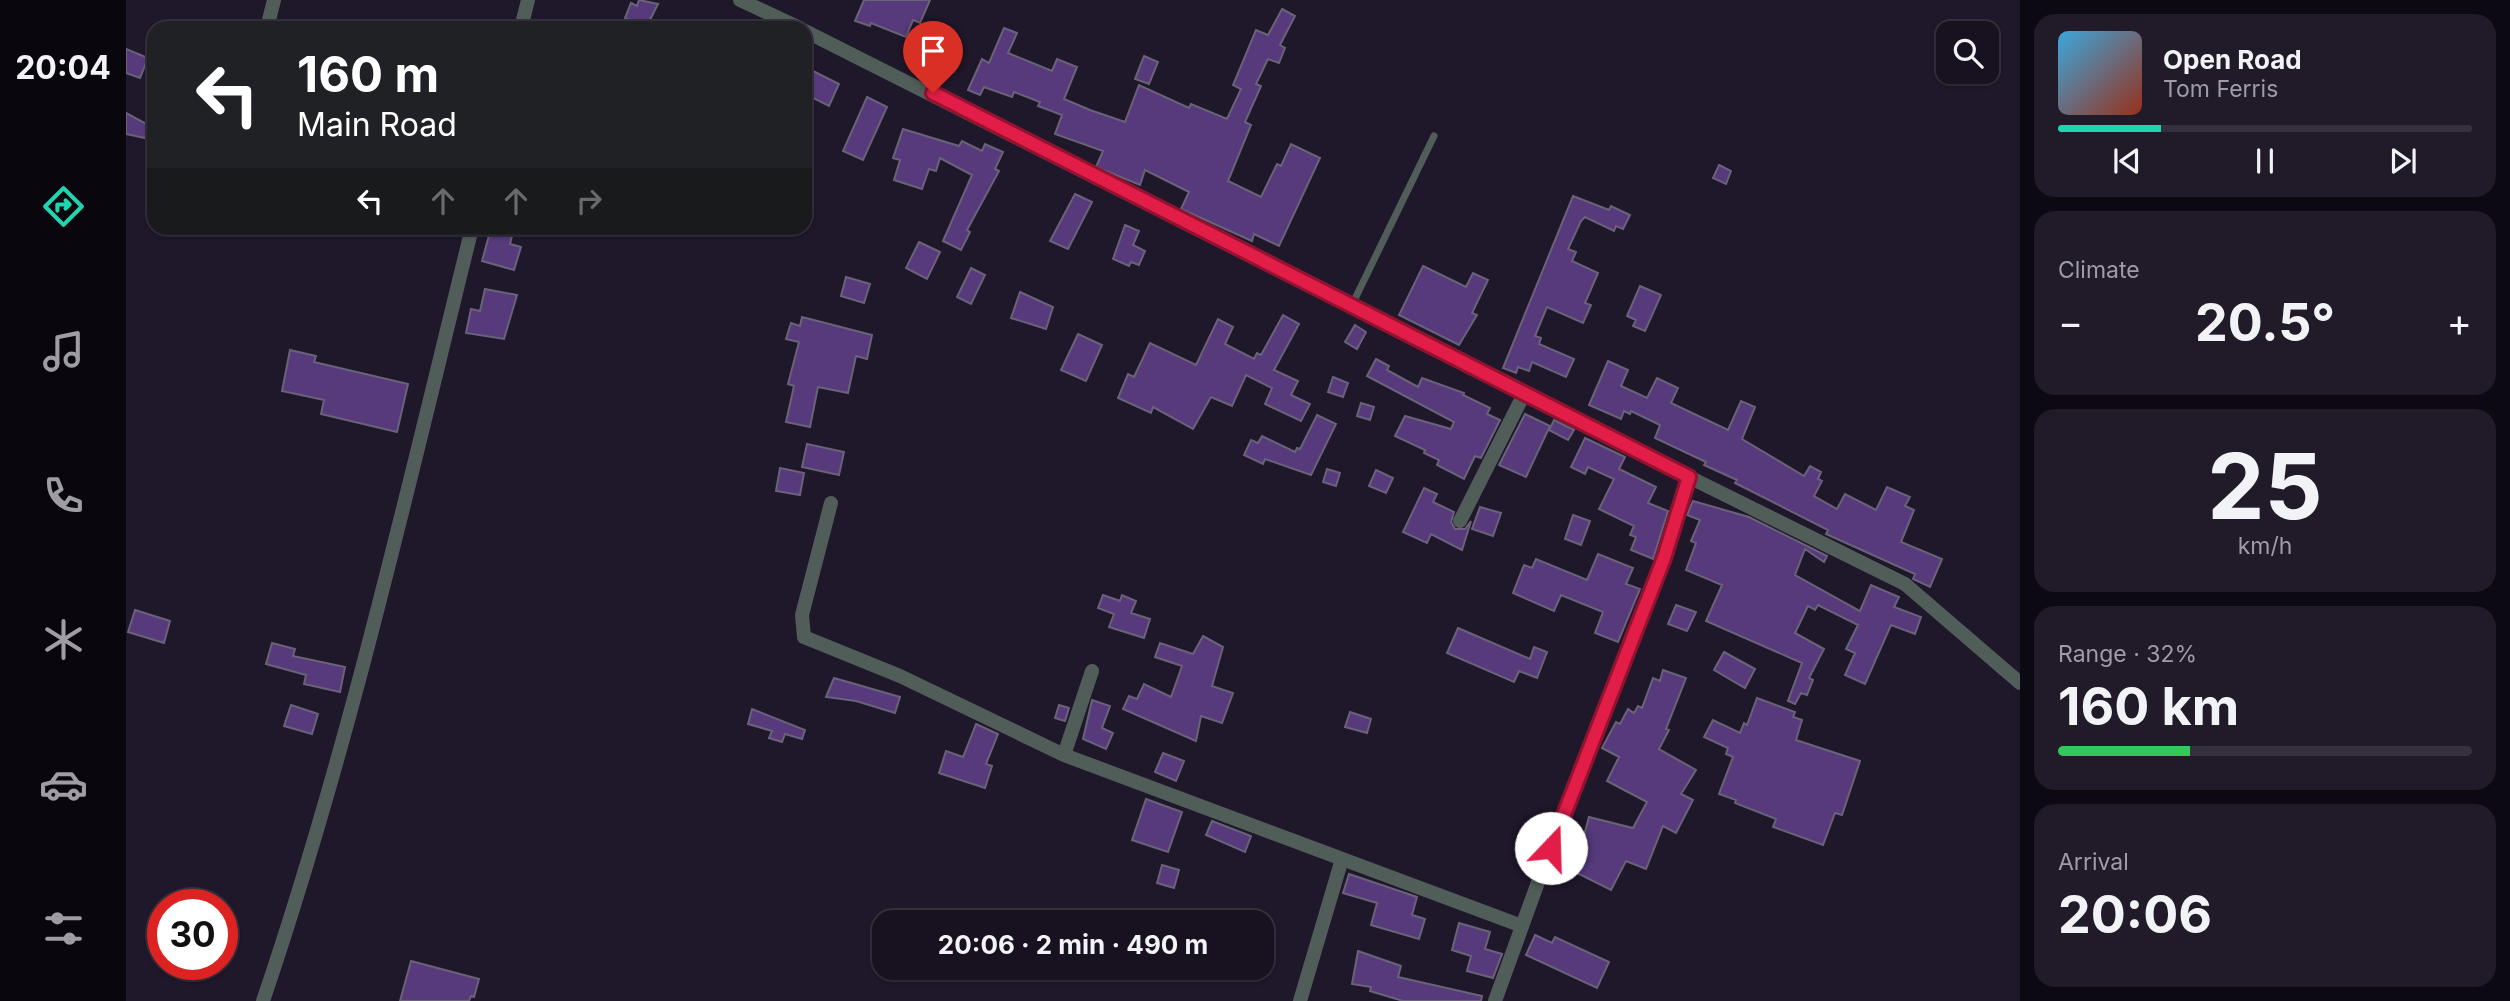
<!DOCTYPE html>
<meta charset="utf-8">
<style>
body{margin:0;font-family:Inter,sans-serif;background:#201a29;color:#f1f3f6;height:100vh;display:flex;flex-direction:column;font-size:26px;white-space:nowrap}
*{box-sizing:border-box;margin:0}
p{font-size:23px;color:#9e9da5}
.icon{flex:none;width:38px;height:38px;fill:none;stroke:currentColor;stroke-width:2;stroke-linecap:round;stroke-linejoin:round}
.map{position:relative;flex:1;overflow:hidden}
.details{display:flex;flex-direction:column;gap:14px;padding:14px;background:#0d0912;width:490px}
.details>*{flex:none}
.banner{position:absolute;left:21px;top:21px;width:665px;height:214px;border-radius:21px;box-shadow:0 2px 5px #0004,0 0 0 2px #36313e;background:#202124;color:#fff;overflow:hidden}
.controls{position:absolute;left:1810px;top:21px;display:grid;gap:14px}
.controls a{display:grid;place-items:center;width:63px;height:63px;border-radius:14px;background:#171120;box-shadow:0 2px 5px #0004,0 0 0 2px #36313e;font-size:35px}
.speed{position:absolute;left:21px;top:889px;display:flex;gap:14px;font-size:35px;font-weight:700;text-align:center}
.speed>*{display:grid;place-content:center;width:91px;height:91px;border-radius:50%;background:#171120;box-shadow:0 2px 5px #0004,0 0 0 2px #36313e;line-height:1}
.speed .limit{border:10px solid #d22;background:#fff;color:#111}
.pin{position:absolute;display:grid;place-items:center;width:60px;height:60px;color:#fff;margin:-72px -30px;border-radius:50% 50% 50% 0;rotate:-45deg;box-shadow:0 0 7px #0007}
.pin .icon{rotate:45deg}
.me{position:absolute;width:77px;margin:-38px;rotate:21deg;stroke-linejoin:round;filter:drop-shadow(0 0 5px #0008)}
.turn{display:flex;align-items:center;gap:24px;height:147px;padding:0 35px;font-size:32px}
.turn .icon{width:91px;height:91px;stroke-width:2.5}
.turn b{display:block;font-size:49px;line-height:60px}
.lanes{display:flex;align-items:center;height:66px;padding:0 35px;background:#0003;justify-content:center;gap:35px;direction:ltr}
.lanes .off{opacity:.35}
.big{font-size:52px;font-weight:700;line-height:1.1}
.details .widget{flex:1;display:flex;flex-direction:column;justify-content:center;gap:10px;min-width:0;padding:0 24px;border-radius:21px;background:#201a29}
.details .dial{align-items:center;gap:0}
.dial b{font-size:91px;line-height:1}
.song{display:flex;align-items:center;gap:21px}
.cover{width:84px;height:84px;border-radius:10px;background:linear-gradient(135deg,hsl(200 70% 55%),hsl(10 70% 35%))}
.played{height:7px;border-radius:4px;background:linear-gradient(90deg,#1ed5b0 25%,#36313e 25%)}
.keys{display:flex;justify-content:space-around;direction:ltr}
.heat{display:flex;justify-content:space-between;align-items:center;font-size:38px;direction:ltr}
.charge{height:10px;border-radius:5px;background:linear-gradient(90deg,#34c759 32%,#36313e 0)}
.trip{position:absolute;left:746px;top:910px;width:402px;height:70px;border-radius:21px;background:#171120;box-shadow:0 2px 5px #0004,0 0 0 2px #36313e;font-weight:700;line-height:70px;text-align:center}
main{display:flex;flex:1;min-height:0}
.menu{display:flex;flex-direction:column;width:126px;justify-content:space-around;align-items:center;background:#09070d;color:#9e9da5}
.menu .icon{width:49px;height:49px}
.menu .selected{color:#1ed5b0}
.menu b{font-size:32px;color:#f1f3f6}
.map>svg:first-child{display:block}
</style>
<main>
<nav class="menu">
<b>20:04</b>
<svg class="icon selected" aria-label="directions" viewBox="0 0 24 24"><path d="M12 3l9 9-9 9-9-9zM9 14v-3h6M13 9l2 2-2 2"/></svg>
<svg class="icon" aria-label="music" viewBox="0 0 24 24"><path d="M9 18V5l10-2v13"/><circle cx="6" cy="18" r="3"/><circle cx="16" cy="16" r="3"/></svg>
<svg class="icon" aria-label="phone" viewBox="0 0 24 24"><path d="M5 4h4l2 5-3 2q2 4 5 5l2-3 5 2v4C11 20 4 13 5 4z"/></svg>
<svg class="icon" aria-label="climate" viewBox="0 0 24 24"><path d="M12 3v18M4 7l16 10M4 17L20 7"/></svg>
<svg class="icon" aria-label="car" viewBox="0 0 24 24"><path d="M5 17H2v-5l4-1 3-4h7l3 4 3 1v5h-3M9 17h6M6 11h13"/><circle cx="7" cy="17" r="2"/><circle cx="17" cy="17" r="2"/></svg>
<svg class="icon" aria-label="filters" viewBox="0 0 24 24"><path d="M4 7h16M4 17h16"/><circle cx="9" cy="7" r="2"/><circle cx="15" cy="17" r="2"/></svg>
</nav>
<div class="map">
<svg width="1894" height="1001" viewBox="0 0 1894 1001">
<rect width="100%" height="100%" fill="#1f172a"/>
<path fill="#563a7c" stroke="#6a6279" stroke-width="2" d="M513 0 532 4 520 28 499 18 505 3 511 6Z
M738 0H804L794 23 787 20 780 37 745 23 744 26 729 21Z
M1156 9 1169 16 1154 45 1159 48 1153 63 1142 59 1130 84 1135 86 1119 122 1125 125 1102 181 1135 197 1151 164 1155 166 1165 144 1194 158 1153 246 1128 234 1126 241 1055 209 1063 192 1019 170 1014 185 970 167 977 151 929 134 936 115 912 106 914 102 888 92 886 97 858 87 854 95 842 90 856 59 863 63 878 28 891 33 882 53 926 71 931 59 951 67 938 99 964 110 999 122 1013 85 1063 108 1065 104 1101 119 1115 89 1107 85 1130 30 1142 35Z
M0 49 22 58 14 78 0 73Z
M1018 56 1032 62 1023 84 1009 79Z
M679 67 713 84 703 106 679 94Z
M741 97 761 107 737 160 717 151Z
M0 113 28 128V140L0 134Z
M777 129 833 146 836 141 856 151 859 144 877 152 869 169 873 171 841 230 844 232 835 250 817 241 846 175 814 158 810 171 803 169 796 189 768 180 774 160 767 158Z
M1593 165 1605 171 1600 184 1587 178Z
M949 194 966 202 942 249 924 241Z
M1447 196 1483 210 1485 206 1504 215 1497 229 1490 226 1488 231 1459 217 1455 221 1442 249 1450 252 1446 261 1472 273 1459 303 1465 305 1457 323 1421 307 1409 336 1415 338 1413 344 1448 359 1440 377 1406 362 1403 371 1392 367 1390 373 1377 368Z
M999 225 1013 231 1007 245 1019 251 1013 265 1005 262 1003 266 987 259Z
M365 228H388L384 244 395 247 388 270 356 261Z
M793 242 814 252 801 279 780 268Z
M1297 266 1340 287 1347 273 1362 280 1346 313 1351 315 1333 345 1273 315Z
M845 268 859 275 845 304 831 297Z
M720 277 744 284 738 303 715 296Z
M1514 286 1535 295 1519 331 1507 326 1510 320 1501 316Z
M359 289 391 295 378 339 340 333 345 309 354 311Z
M894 292 927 307 920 329 885 318Z
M1157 315 1173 324 1148 370 1172 381 1165 395 1184 404 1175 421 1139 404 1146 388 1120 375 1106 406 1085 397 1067 429 1027 407 1025 413 992 398 1002 374 1008 377 1024 343 1070 365 1092 319 1107 327 1099 344 1128 359 1131 353 1135 355Z
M676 317 746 335 741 359 730 356 722 393 692 387 684 427 660 422 668 386 662 384 673 342 660 339 665 323 674 326Z
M1229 325 1240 332 1231 349 1219 342Z
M952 334 976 345 960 381 935 370Z
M164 350 190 356 188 362 282 384 271 432 195 414 198 400 156 391Z
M1250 359 1263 366 1261 370 1292 387 1296 378 1338 393 1337 395 1364 408 1361 414 1374 420 1355 458 1349 456 1338 479 1311 465 1313 460 1298 453 1299 450 1269 436 1279 416 1325 429 1328 422 1241 376Z
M1482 361 1502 370 1495 386 1521 398 1531 378 1552 388 1545 403 1602 430 1615 401 1629 407 1616 439 1678 476 1684 466 1695 472 1692 479 1696 481 1688 496 1711 509 1719 494 1750 510 1761 487 1784 497 1779 506 1788 510 1775 542 1816 559 1804 587 1787 579 1789 574 1700 534 1702 530 1609 483 1611 480 1578 465 1580 462 1529 438 1534 425 1505 411 1504 414 1498 411 1495 419 1463 405Z
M1207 377 1222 383 1217 397 1202 392Z
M1235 403 1248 407 1244 420 1231 416Z
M1399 414 1424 426 1400 477 1373 465Z
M1191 415 1210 424 1185 475 1139 459 1137 464 1118 455 1125 440 1132 443 1136 436 1169 452 1171 448 1174 449Z
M1428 420 1448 430 1442 440 1423 430Z
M1459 438 1499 457 1493 469 1530 487 1522 503 1542 511 1527 559 1505 550 1510 537 1504 535 1508 526 1473 509 1488 479 1462 467 1459 474 1445 467Z
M681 444 718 452 713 475 676 467Z
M654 468 678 473 674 495 650 491Z
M1201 469 1214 473 1210 486 1197 482Z
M1250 470 1267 478 1260 493 1243 486Z
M1298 488 1311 494 1307 502 1328 512 1325 522 1329 529H1339L1345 521 1336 550 1305 534 1301 543 1277 532Z
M1567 501 1623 517 1701 556 1698 562 1679 549 1669 575 1734 611 1745 585 1773 597 1768 607 1795 617 1789 634 1765 625 1739 684 1719 675 1729 653 1720 649 1732 625 1692 605 1689 610 1682 606 1669 633 1698 649 1683 678 1687 680 1681 695 1675 693 1669 704 1662 701 1676 663 1580 621 1596 585 1560 570 1570 543 1565 541 1574 520 1561 515Z
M1354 507 1375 513 1367 536 1346 529Z
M1447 515 1464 521 1455 545 1439 539Z
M1472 554 1507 568 1500 584 1514 589 1492 642 1469 633 1477 612 1435 595 1428 611 1387 593 1398 565 1406 568 1410 559 1461 580Z
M977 595 994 601 996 595 1010 601 1005 613 1024 619 1018 638 983 627 988 614 972 608Z
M1550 605 1570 612 1561 631 1542 624Z
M9 610 44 621 38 643 2 632Z
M1332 628 1404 659 1408 647 1421 652 1411 678 1393 671 1388 682 1321 653Z
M1077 636 1097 647 1086 686 1107 693 1096 723 1075 716 1070 741 997 709 1003 696 1011 699 1018 684 1045 697 1056 666 1029 657 1034 643 1067 654Z
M146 643 169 649 167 656 219 667 214 692 178 684 180 675 140 664Z
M1598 652 1629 669 1619 688 1588 670Z
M1537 670 1560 678 1540 729 1543 730 1533 749 1570 770 1555 794 1567 800 1550 833 1537 826 1520 869 1500 861 1485 890 1431 863 1440 844 1454 850 1463 817 1507 828 1521 802 1481 781 1493 757 1476 748 1490 722 1494 724 1502 709 1508 713 1512 706 1516 708 1527 678 1534 681Z
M708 678 774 697 769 713 730 701 700 697Z
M1631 698 1669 712 1667 717 1676 720 1670 740 1734 761 1716 815 1709 813 1697 845 1647 827 1650 819 1609 803 1610 800 1593 794 1607 757 1600 754 1602 748 1578 737 1587 720 1614 733 1618 723 1621 725Z
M966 700 984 706 976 728 987 733 980 749 957 739Z
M165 705 192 714 186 734 158 726Z
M933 705 943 708 939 721 929 718Z
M626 709 679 730 676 739 659 734 656 742 643 738 646 731 622 724Z
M1224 712 1245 719 1241 733 1219 727Z
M850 724 872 734 860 764 866 766 859 788 813 773 820 751 837 757Z
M1037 753 1058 761 1050 781 1029 772Z
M1020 799 1056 812 1042 852 1006 840Z
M1086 821 1125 836 1119 852 1080 835Z
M1036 865 1053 870 1048 888 1031 883Z
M1223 874 1291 897 1286 915 1299 919 1293 939 1245 925 1251 903 1217 893Z
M1333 923 1364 932 1359 949 1376 954 1367 978 1341 971 1345 956 1326 950Z
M1409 935 1426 943 1429 937 1483 962 1471 988 1400 955Z
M1232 951 1275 966 1272 977 1356 996 1355 1001H1277L1244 991 1245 987 1226 984Z
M285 961 353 979 348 997 345 996 343 1001H274Z"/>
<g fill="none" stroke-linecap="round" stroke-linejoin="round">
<path stroke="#505d59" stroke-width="7" d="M1225 307 1308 136"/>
<path stroke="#505d59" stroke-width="14" d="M614 0 674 28
M141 28 148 0
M395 28 402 0
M679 31 1563 477 1538 558 1415 874 1369 1001
M1563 477 1779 584 1894 683
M705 503 676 615 678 637 774 676 938 755
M1334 521 1398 394
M966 671 938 755 1396 926
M137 1001C223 748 282 486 346 228
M1174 1001 1216 859"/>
</g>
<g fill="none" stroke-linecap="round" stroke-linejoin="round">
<defs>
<path id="route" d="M807 93 1563 477 1538 558 1425 848"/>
</defs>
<use href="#route" stroke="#92132f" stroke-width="18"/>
<use href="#route" stroke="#e11d48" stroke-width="12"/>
</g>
</svg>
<div class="controls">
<a><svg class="icon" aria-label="search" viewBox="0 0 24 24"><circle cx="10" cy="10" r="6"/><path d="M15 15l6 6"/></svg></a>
</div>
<div class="speed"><div class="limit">30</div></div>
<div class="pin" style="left:807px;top:93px;background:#d93025"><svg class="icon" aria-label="arrive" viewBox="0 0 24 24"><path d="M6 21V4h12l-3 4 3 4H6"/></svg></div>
<svg class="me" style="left:1425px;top:848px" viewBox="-20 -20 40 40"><circle r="19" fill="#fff"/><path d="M0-13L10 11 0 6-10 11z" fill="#e11d48"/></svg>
<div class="trip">20:06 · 2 min · 490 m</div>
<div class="banner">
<div class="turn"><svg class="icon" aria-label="left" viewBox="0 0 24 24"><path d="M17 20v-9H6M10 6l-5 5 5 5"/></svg><div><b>160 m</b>Main Road</div></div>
<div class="lanes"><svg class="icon" aria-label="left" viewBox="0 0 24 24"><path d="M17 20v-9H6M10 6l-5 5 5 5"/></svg><svg class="icon off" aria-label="ahead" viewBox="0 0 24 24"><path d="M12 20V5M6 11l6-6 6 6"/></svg><svg class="icon off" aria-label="ahead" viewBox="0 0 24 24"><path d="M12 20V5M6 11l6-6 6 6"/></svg><svg class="icon off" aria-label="right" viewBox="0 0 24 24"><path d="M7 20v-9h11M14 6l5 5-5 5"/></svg></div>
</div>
</div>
<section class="details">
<div class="widget">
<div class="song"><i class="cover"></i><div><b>Open Road</b><p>Tom Ferris</p></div></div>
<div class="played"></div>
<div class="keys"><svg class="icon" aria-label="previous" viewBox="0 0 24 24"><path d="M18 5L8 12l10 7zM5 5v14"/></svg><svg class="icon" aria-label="pause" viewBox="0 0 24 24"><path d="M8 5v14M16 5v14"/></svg><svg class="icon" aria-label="next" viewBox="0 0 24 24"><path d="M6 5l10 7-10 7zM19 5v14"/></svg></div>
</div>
<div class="widget"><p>Climate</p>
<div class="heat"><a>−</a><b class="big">20.5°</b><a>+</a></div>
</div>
<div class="widget dial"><b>25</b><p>km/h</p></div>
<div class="widget"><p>Range · 32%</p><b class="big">160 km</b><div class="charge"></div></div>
<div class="widget"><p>Arrival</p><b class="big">20:06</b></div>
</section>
</main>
